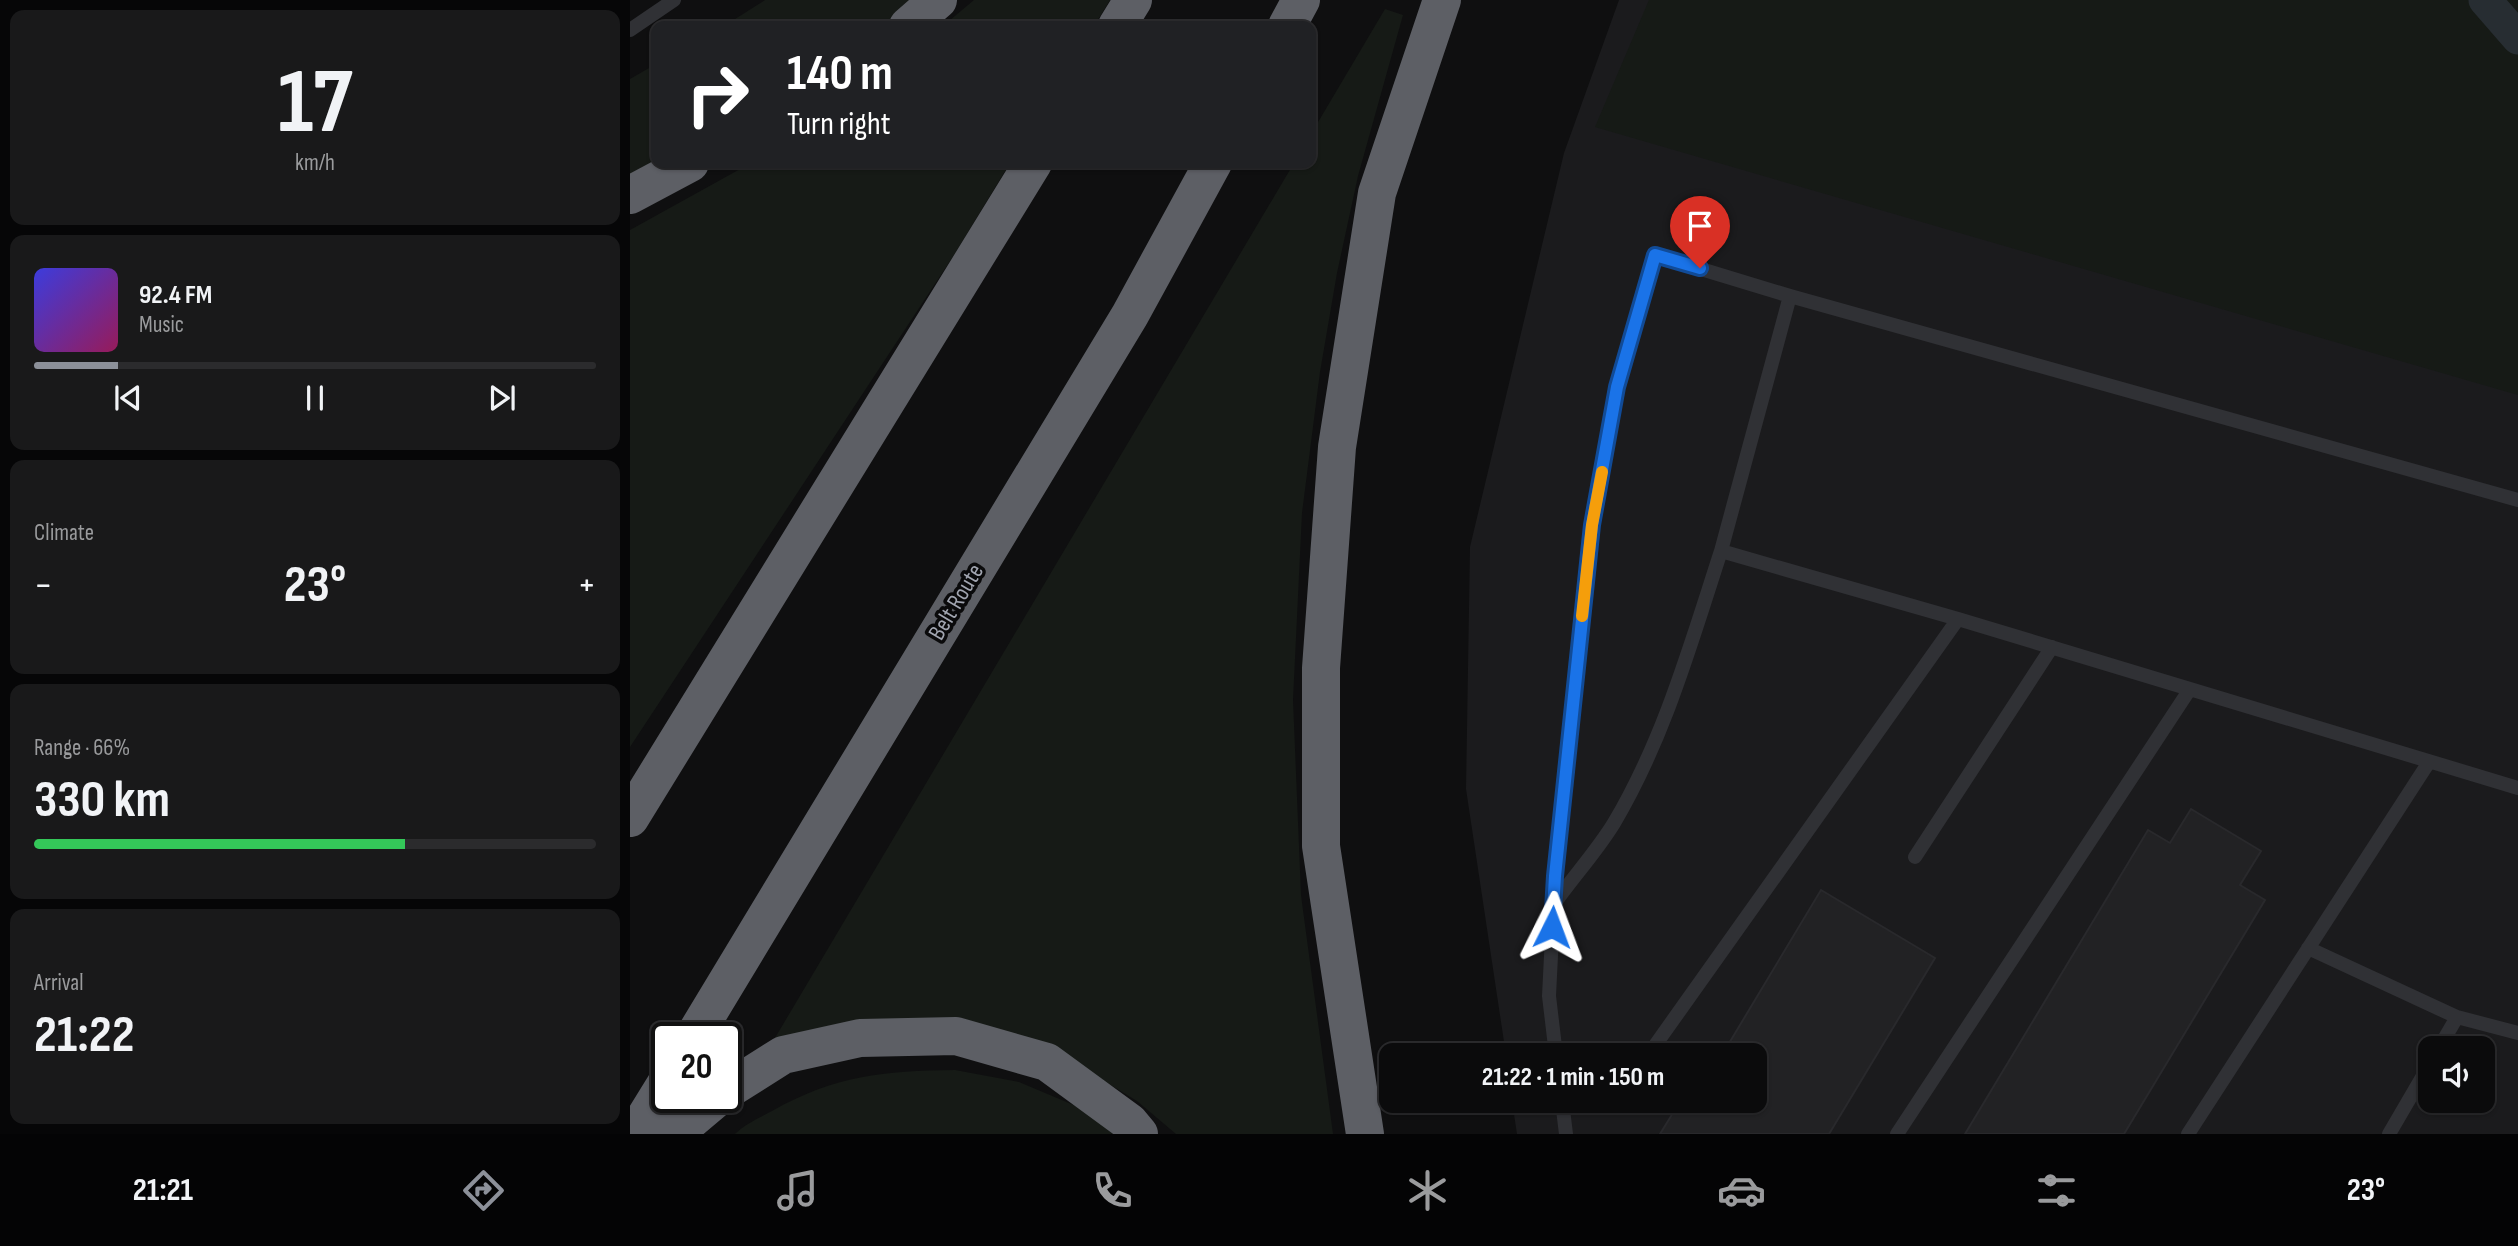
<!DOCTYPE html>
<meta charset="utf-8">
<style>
body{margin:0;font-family:"Sofia Sans Condensed",sans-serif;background:#19191a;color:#f1f3f6;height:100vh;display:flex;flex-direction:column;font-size:26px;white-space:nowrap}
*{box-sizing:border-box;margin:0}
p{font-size:23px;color:#9a9b9d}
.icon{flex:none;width:38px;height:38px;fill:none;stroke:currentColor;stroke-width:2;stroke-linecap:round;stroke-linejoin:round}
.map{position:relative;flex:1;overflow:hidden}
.drawer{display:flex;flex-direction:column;gap:10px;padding:10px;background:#060607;width:630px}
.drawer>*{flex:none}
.hud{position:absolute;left:21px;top:21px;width:665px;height:147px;border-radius:14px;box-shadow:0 2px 5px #0004,0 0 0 2px #2b2b2d;background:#202124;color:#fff;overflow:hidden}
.controls{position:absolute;left:1788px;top:1036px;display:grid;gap:14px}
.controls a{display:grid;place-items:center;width:77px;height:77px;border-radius:14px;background:#0b0b0c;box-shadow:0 2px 5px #0004,0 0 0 2px #2b2b2d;font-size:35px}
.speed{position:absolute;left:21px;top:1022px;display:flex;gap:14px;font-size:35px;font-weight:700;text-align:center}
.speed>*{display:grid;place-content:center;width:91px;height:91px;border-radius:50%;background:#0b0b0c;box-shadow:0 2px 5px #0004,0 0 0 2px #2b2b2d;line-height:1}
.speed .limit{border:4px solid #111;border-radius:10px;background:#fff;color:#111}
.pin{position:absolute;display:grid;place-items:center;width:60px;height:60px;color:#fff;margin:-72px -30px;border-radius:50% 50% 50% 0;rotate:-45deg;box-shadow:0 0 7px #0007}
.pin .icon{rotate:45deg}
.me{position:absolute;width:77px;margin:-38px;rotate:3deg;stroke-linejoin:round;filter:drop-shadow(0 0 5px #0008)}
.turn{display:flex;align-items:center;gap:24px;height:147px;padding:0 21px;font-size:32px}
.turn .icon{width:91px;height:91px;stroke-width:2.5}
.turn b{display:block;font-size:49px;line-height:60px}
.big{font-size:52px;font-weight:700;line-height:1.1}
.drawer .widget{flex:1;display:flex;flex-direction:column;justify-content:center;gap:10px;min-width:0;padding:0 24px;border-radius:14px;background:#19191a}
.drawer .dial{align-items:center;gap:0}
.dial b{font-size:91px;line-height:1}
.song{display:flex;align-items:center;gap:21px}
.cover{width:84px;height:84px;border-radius:10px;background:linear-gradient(135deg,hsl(240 70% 55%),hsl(330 70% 35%))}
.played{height:7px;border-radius:4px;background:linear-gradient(90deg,#8c9099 15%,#2b2b2d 15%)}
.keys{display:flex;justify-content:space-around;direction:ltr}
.heat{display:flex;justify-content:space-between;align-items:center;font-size:38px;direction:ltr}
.charge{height:10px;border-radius:5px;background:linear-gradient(90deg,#34c759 66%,#2b2b2d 0)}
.trip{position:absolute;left:749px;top:1043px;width:388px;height:70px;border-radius:14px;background:#0b0b0c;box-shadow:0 2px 5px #0004,0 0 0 2px #2b2b2d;font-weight:700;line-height:70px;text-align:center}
.menu{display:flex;height:112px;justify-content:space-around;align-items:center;background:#040405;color:#9a9b9d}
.menu .icon{width:49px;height:49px}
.menu .selected{color:#8c9099}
.menu b{font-size:32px;color:#f1f3f6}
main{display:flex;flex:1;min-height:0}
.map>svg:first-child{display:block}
</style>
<main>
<section class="drawer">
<div class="widget dial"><b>17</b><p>km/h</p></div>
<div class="widget">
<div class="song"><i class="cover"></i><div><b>92.4 FM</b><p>Music</p></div></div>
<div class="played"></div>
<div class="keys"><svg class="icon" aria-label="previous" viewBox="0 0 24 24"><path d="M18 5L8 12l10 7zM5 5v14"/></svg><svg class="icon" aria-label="pause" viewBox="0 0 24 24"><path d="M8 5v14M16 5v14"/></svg><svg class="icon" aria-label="next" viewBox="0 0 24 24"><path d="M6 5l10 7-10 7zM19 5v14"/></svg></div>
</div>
<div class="widget"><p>Climate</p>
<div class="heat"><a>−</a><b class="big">23°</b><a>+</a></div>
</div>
<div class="widget"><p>Range · 66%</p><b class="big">330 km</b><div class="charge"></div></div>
<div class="widget"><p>Arrival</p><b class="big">21:22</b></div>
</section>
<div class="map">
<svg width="1888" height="1134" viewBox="0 0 1888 1134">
<rect width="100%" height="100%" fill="#0f0f10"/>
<path fill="#1b1b1d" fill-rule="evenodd" d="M989 0H1888V1134H887L882 1101H1125V1055H876L836 789 840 547 934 153ZM1801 1048H1853V1101H1801Z"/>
<path fill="#161a16" d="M135 0H288L255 26H94Z
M344 0H480L464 26H313Z
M1019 0H1888V395L965 127Z
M755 9 773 15 728 176 707 273 690 372 672 513 663 700 671 895 703 1134H546L507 1101 464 1075 398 1046 142 1043 664 163H681V134Z
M26 64V163L0 190V79Z
M121 163H380L324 255 0 747V230Z
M325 1070 389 1082 446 1106 491 1134H105C115 1124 129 1118 142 1111 206 1075 253 1071 325 1070Z"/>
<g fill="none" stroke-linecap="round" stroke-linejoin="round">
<path stroke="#272d32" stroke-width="33" d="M1855 0 1888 38"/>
</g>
<path fill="#222224" stroke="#29292c" stroke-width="2" d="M1561 809 1631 851 1610 885 1635 900 1494 1134H1335L1518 830 1540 843Z
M1191 890 1305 958 1199 1134H1030L1046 1108 1056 1114 1064 1101H1125V1055H1092Z"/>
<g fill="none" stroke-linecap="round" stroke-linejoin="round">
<path stroke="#303135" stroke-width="14" d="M0 30 44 0
M1160 296 1091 551 1328 619 1888 788
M1285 857 1422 647
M924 904C943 877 967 851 984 823 1034 739 1061 643 1091 551
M1678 948 1827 1017 1809 1048
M1827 1017 1888 1033
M1026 1044 1328 619
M926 1055 919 996 925 875 962 525 987 387 1025 255 1160 296 1888 500
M932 1101 936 1134
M1267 1134 1560 689
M1558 1134 1799 762
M1759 1134 1801 1062"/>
<path stroke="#5d5f65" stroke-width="38" d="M278 26 308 0
M487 26 503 0
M657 26 671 0
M0 195 60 163
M0 818 403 163
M63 1038 500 315 583 163
M96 1091 153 1055 230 1038 326 1036 417 1062 499 1122 509 1134
M5 1134 37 1082
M44 1134 88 1097
M735 1134 691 846V668L707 447 747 193 812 0"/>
</g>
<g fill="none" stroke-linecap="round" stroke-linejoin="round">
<defs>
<path id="route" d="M922 927 925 876 962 525 987 387 1025 255 1070 268"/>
</defs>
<use href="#route" stroke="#114b97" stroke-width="18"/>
<use href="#route" stroke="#1a73e8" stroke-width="12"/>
<path stroke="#f59e0b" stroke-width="12" d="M952 616 962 525 972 472"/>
</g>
<g text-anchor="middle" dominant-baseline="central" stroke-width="7" stroke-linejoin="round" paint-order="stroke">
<g font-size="24" fill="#a1a5b0" stroke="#0a0a0b">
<text transform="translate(326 602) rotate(-59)">Belt Route</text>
</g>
</g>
</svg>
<div class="controls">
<a><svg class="icon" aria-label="sound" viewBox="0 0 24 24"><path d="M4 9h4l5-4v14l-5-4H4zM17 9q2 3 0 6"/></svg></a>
</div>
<div class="speed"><div class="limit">20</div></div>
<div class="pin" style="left:1070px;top:268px;background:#d93025"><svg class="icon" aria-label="arrive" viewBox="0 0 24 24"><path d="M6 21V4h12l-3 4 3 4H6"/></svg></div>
<svg class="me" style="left:922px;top:927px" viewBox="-20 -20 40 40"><path d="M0-17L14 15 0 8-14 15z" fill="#1a73e8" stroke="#fff" stroke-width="4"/></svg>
<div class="trip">21:22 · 1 min · 150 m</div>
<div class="hud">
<div class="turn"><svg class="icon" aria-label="right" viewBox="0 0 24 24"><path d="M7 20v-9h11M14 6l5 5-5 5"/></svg><div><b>140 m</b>Turn right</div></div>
</div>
</div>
</main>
<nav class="menu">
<b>21:21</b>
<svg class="icon selected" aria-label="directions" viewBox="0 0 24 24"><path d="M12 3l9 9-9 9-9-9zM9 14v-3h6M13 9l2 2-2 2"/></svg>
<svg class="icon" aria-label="music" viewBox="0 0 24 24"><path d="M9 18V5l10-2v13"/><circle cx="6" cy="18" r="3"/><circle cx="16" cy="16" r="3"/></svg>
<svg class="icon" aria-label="phone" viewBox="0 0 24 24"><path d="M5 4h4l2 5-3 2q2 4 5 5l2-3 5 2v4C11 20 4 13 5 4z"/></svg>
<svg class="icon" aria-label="climate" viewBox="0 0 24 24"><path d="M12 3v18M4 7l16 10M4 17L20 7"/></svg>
<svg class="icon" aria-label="car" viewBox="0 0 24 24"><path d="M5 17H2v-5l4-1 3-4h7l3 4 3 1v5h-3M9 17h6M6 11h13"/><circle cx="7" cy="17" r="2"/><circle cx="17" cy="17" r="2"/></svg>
<svg class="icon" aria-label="filters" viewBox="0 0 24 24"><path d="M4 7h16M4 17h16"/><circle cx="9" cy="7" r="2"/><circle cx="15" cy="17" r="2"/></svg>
<b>23°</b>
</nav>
